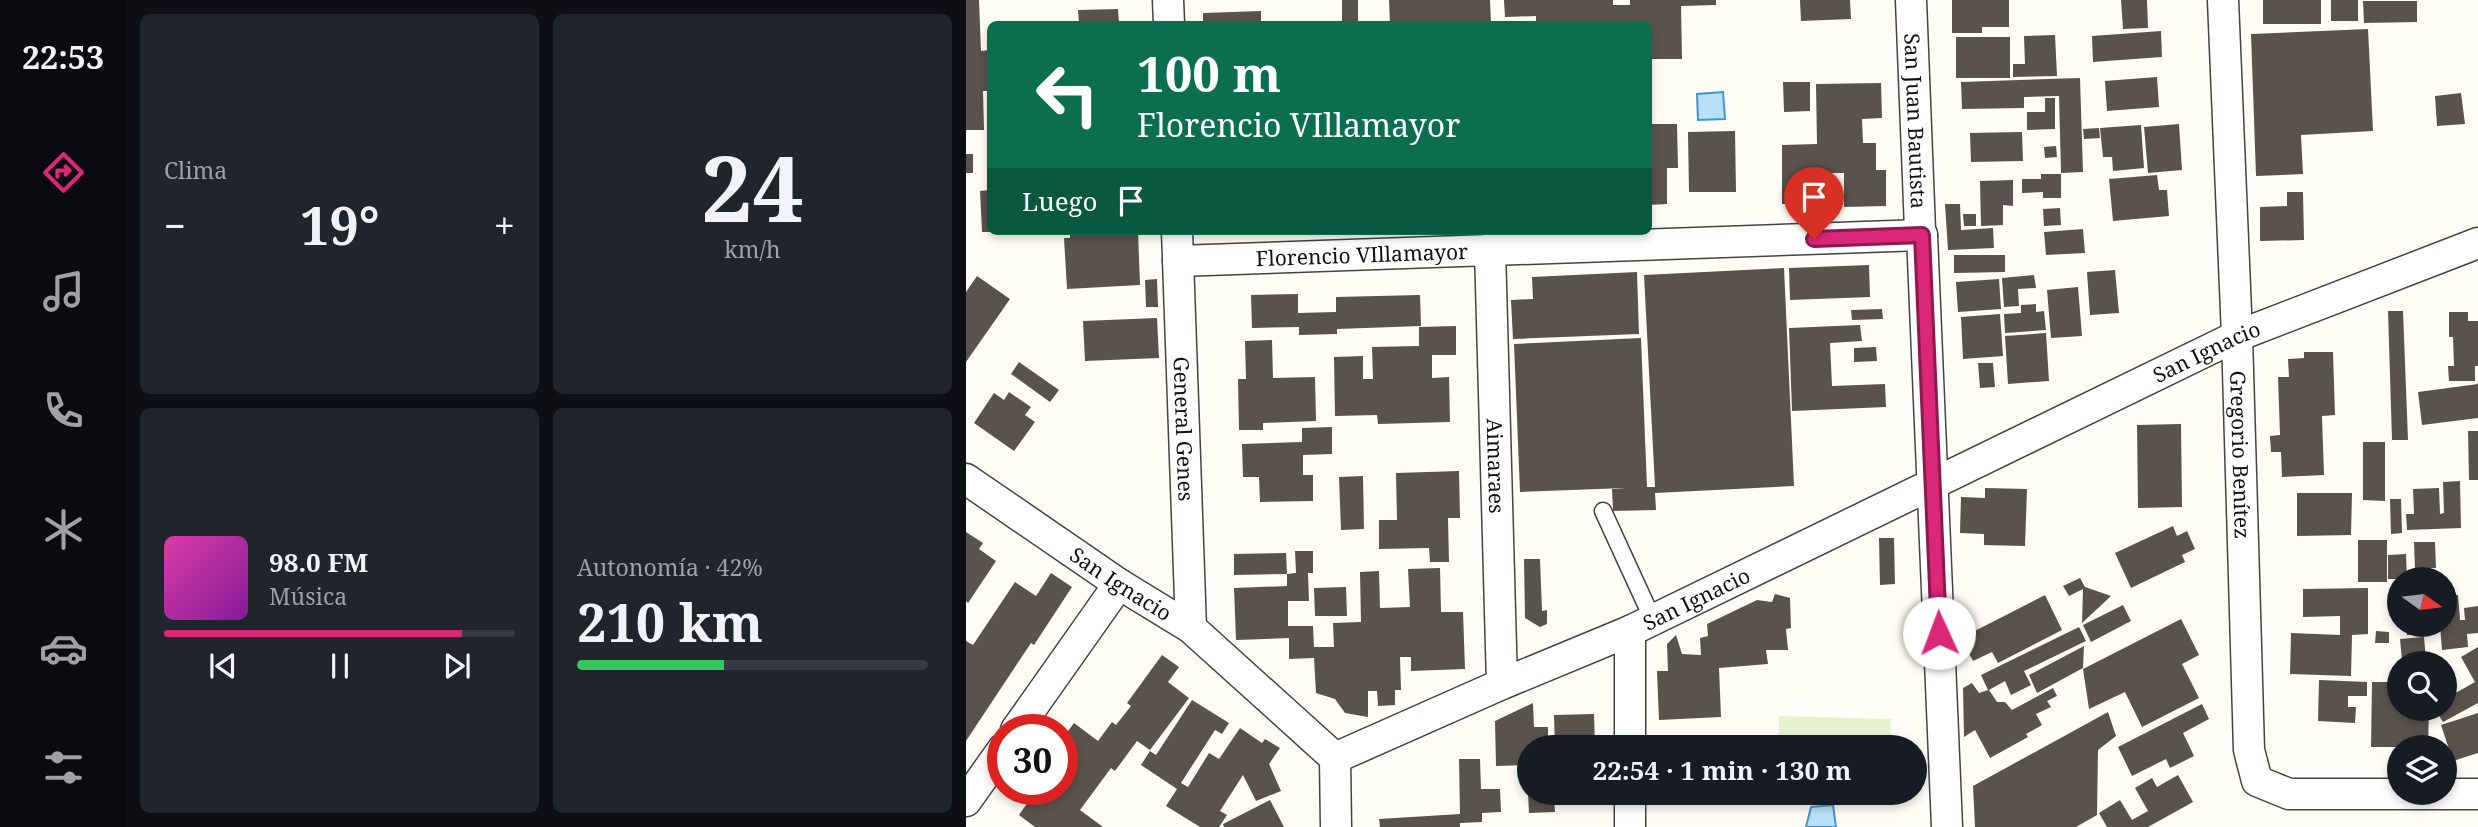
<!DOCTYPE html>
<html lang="es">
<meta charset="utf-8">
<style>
body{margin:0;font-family:"Noto Serif",serif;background:#20242c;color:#f1f3f6;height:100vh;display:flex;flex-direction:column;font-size:26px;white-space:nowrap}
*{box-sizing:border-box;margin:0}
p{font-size:23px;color:#9ea1a6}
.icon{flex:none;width:38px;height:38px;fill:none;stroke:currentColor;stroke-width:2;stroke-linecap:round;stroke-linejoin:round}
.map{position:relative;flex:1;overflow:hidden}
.sheet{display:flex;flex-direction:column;gap:14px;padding:14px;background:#0d0f14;width:840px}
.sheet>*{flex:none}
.banner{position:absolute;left:21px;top:21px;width:665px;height:214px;border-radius:10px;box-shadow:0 4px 10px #0003;background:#0b6e4f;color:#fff;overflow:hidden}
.needle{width:46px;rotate:104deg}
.controls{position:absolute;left:1421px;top:567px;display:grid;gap:14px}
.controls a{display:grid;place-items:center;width:70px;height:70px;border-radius:50%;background:#171b24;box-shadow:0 4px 10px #0003;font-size:35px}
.speed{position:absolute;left:21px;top:714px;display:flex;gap:14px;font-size:35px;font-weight:700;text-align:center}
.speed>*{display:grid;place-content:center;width:91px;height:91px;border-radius:50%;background:#171b24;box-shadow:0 4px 10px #0003;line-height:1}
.speed .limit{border:10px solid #d22;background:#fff;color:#111}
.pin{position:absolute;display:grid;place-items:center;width:60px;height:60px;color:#fff;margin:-72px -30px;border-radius:50% 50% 50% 0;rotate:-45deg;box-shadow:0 0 7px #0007}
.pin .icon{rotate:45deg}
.me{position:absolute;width:77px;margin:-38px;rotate:358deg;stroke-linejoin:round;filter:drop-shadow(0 0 5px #0008)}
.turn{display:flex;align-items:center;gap:24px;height:147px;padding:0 35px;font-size:32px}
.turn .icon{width:91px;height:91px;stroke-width:2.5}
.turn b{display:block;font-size:49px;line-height:60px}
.then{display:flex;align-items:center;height:66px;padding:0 35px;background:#0003;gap:14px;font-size:26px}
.big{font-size:52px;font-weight:700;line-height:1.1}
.sheet .card{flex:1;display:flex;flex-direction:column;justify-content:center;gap:10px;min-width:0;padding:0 24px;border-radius:10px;background:#20242c}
.sheet .dial{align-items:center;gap:0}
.dial b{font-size:91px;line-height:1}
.song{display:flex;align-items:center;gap:21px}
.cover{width:84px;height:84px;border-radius:10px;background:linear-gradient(135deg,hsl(320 70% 55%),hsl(290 70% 35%))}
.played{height:7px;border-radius:4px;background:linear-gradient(90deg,#db2777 85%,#363941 85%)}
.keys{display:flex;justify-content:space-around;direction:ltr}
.heat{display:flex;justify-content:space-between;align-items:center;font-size:38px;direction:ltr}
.charge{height:10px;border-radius:5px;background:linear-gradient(90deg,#34c759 42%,#363941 0)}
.sheet .tiles{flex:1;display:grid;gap:14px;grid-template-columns:repeat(2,1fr)}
.trip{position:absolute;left:551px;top:735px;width:410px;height:70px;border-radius:35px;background:#171b24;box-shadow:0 4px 10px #0003;font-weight:700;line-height:70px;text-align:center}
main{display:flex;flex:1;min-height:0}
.tabs{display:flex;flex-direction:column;width:126px;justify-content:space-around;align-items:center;background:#090b0e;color:#9ea1a6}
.tabs .icon{width:49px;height:49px}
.tabs .selected{color:#db2777}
.tabs b{font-size:32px;color:#f1f3f6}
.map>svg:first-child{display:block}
</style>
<main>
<nav class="tabs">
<b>22:53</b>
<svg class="icon selected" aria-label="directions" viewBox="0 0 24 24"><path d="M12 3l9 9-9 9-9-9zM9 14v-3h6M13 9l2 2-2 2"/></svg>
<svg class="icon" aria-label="music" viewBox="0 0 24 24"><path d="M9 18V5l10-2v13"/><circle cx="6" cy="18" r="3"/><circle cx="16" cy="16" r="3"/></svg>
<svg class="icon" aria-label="phone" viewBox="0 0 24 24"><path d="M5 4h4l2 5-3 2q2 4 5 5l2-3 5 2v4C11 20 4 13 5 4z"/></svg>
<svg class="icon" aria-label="climate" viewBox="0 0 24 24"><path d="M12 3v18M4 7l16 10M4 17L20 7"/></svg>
<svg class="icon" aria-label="car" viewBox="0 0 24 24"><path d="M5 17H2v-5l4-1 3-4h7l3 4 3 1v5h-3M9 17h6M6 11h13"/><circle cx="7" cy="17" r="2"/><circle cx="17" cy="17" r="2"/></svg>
<svg class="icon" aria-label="filters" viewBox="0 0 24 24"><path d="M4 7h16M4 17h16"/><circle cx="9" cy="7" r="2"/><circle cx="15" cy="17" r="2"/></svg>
</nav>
<section class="sheet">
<div class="tiles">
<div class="card"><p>Clima</p>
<div class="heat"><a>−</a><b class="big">19°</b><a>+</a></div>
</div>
<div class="card dial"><b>24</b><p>km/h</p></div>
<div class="card">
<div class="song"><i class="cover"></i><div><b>98.0 FM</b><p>Música</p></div></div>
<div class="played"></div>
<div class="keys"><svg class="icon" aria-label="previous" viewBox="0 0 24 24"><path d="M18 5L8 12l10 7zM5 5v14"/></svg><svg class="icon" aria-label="pause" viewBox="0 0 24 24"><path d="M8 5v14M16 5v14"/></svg><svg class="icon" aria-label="next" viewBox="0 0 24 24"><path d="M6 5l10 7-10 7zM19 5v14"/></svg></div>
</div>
<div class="card"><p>Autonomía · 42%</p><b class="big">210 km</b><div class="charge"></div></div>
</div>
</section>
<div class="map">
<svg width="1512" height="827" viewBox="0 0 1512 827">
<rect width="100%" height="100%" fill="#fffdf5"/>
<path fill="#e6f2cf" d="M813 716 925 719 924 747H812Z"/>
<path fill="#b9e0f7" stroke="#3f96cf" stroke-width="2" d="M757 92 759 119 732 120 731 94Z
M867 805 870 827H840L845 807Z"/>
<path fill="#5a524d" d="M0 0H13L15 51 24 50V91H17L18 130H0Z
M376 0H392V22H376Z
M423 0H524L525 24H424Z
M538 0H647V5H664V0H750V5L715 6 716 59H682V24H570V16L539 17Z
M834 0H884L885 19 835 21Z
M986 0H1043V27H1016V33H986Z
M1155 0H1181L1182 28 1157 29Z
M1297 0H1355V24H1297Z
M1365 0H1392V21H1365Z
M1397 1H1451V22L1398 23Z
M152 9 153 24H113L112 10Z
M295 11V24H237V13Z
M1402 29 1407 131 1335 135 1337 174 1290 176 1285 34Z
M1195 31 1196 57 1127 62 1126 36Z
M1089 35 1091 76 1047 77V64H1059L1058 36Z
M990 37H1044V78H990Z
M1191 77 1193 107 1141 111 1139 81Z
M1114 78 1117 172 1095 173 1093 96 1058 97V108L996 109 995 82Z
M817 82H844V111L818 112Z
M915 83 916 118 896 119 897 143H910V170H920V206L878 207V173H856L857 189 843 190 844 204H816V145L851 144 850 84Z
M1495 93 1499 124 1471 126 1469 96Z
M1079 98H1089V129L1061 130V112H1079Z
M682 124H711L712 168H701V204L682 205Z
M1213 124 1216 170 1182 173 1178 127Z
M1175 125 1178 168 1147 171 1146 157H1137L1134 128Z
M1133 128 1134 138 1118 139 1117 129Z
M769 131 770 192H723L722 132Z
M1056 132 1057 161 1005 162 1004 133Z
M1090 146 1091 157 1079 158 1078 147Z
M0 154H7V173H0Z
M1075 174H1095V198H1077V192L1056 193V179H1075Z
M1191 175 1193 190H1201L1203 216 1147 221 1143 179Z
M1047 180V206L1037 205V225L1015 226 1014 181Z
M24 190V232H16L14 191Z
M1321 192H1337L1338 240 1294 241V207L1321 206Z
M979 204H994L995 230 1027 228 1028 248 982 250Z
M1094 208 1095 225 1078 226 1077 209Z
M997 214H1010V226H998Z
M1117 229 1119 253 1080 255 1078 232Z
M104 231H172L174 285 101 289 98 238H104Z
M988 255H1039V272L988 273Z
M903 265 904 297 824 300 823 268Z
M818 268 828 486 689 493 690 510 647 511 646 489 659 488 554 492 548 344 675 338 681 487H689L678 275Z
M1149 270 1153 313 1124 315 1121 272Z
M671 272 673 334 547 339 545 300 567 299 566 277Z
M1068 275 1070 288 1052 289 1053 306 1038 307 1036 278Z
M11 276 44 299 0 362V292Z
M191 279 192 307H180L179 280Z
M1033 279 1035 309 992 312 990 282Z
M1112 287 1116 336 1085 338 1081 290Z
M332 294V313L370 312V297L454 295 455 326 371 329V334L333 335V327L286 328 285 295Z
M1070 304V312L1078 311 1080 330 1039 333 1038 314 1055 313V305Z
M916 309 917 319 886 320 885 310Z
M1422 311H1437L1442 440H1426Z
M1483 312H1502V321H1512V366H1509V381H1483L1482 366H1488L1487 337H1483Z
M1034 314 1037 356 997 359 995 317Z
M191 318 193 358 119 361 117 321Z
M894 325 896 341 864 343 866 386 919 384 920 407 826 411 823 328Z
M490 326V355H466V378L483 377 484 422 412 424 411 415 369 416 368 357 397 356V379H407L406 347 453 346V327Z
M1080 333 1083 381 1042 384 1039 336Z
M306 340 307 378 349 377 350 421 297 423V430H273L272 379H280L279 341Z
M910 347 911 361 888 362V348Z
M1338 352H1367L1369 415 1356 416 1358 475 1316 477 1315 452H1305L1304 436 1314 435 1312 377H1323L1322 359 1338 358Z
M53 362 93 390 84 402 45 374Z
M1012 363H1027L1029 387 1014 388Z
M1512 384V418L1456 425 1452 392Z
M43 392 65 407 59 415 69 422 48 451 8 423 28 393 38 400Z
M1215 424 1216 507 1172 508 1171 425Z
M366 427V454L337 455V475H347V501L294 502 293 477H277L276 444 336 442V428Z
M1502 431H1512V480H1503Z
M1397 442H1419V501L1397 500Z
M493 471 494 518H482L483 562H464L463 548 413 549V520H431L430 473Z
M397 476 398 529 375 530 373 477Z
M1494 481 1495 528 1441 530 1440 514H1448L1447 489 1473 488 1474 514 1478 513 1477 482Z
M1019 488 1061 489 1059 546 1018 545V534L994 533 995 497 1019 498Z
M1331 493H1386L1385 535 1331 536Z
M1424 499H1435L1436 533 1425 534Z
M1207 526 1211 536 1221 531 1229 549 1216 555 1219 562 1165 588 1149 553Z
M0 532 17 543 13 549 30 561 2 603 0 601Z
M913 538H928L929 584 914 585Z
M1392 540H1421V582H1392Z
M1448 542H1469L1470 568 1449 569Z
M329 551H347V573H342L343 601H322V626H347L348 647H368L367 623 395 622 394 572 413 571 414 608 444 607 442 569 474 568 475 612H497L499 669 445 671V657H434L435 690H429V705L412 706 411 691H402V717L379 713 369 699 350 693 348 658 323 659V638L270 640 268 588 321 586V574L330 573Z
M320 553 321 574 268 575V554Z
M1440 554 1441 579H1422V555Z
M558 559H574L576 611 581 610V624L574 627 559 618Z
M85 573 106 587 68 645 65 643 0 741V641L7 645 49 582 70 596Z
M1114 578 1119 587 1145 596 1116 623 1117 589 1103 596 1097 586Z
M380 587 381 616H349L348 588Z
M1402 588V634L1386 635 1385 676 1324 674 1325 633 1374 635V616L1337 617V589Z
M1424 589H1433V620H1426Z
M809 594 824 598 825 628 820 629 822 650H800L802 664 753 668 755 717 693 720 691 671H702L701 644 710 635 716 654 735 655 734 638 742 636 741 624 791 600 806 602Z
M1079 595 1096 630 1032 663 1026 652 1007 661 995 638Z
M1492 595 1494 620H1499L1498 608 1512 606V633L1501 634 1502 647 1476 650 1474 625H1479V596Z
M1157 605 1165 621 1125 642 1117 625Z
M1215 619 1233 655 1216 664 1233 698 1176 727 1159 692 1123 709 1117 669Z
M1440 625H1458L1459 634 1441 635Z
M1113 627 1120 641 1058 671 1065 685 1045 695 1039 681 1023 690 1031 702H1039L1046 710 1087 688 1091 696 1081 701 1085 707 1070 714 1076 725 1060 734 1062 737 1024 758 1009 730 998 737 997 688 1006 683 1013 693 1022 690 1015 675Z
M1410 631 1423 632V643H1409Z
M1458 637 1460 660 1436 661 1434 639Z
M1118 646 1117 668 1071 693 1063 675Z
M1512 647V703L1477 722 1469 709H1479V699L1509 682 1495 657Z
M196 655 213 667 202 682 223 698 184 750 171 741 149 771 145 768 114 810 137 827H69L53 815 71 789H96V745L101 748 107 741 99 735 108 723 132 741 146 722 150 725 165 706 161 703Z
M1353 680 1401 682V696H1382V707H1390L1389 723 1352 721Z
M1406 682H1428L1427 703H1433V709H1463L1462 747H1405Z
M226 700 263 723 256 734 249 730 215 783 222 787 243 753 253 759 274 728 296 743 299 739 314 748 303 764 315 791 290 801 277 775 254 811 261 815 253 827H234L200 806 211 789 175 765 184 751 190 755Z
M567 703 568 727H582V747H564V765L530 766 529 721Z
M1236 704 1243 719 1217 733 1228 756 1204 768 1200 759 1166 776 1152 747Z
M1142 712 1150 736 1132 750 1131 815 1110 827H1009L1007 786Z
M1512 713V753L1487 761 1475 725Z
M628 714 629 747H589L588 715Z
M493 759H514L515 789H534L535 812 516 813V822L494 823V827H414L413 819 494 814Z
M1212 775 1227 802 1182 827H1141L1133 813 1154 800 1166 820 1182 811 1169 788 1186 778 1191 787Z
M562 793H613V795L588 796 589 812 563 813Z
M304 800 318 827H258L257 824Z"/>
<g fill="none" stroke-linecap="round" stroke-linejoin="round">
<defs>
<path id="service" d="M637 511 687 620"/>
<g id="minor">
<path d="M202 0 203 24"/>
<path id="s1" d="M945 0 954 230 956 235 981 827"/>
<path id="s2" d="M1257 0 1271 336 1283 750 1291 781 1323 794H1512"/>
<path id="s3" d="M211 231 225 628"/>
<path id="s4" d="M524 249 536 684"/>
<path id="s5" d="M212 261 956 235"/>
<path id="s6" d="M0 479 153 584 225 628 369 758 536 684 664 631 1271 336 1512 243"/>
<path d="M50 730 153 584"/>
<path d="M664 747V631"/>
<path d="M369 758 370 827"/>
<path d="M0 801 37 749"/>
<path d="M664 827V793"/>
</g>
</defs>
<use href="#service" stroke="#444" stroke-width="19"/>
<use href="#minor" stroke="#444" stroke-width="33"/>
<use href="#service" stroke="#fff" stroke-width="16"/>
<use href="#minor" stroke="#fff" stroke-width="30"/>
</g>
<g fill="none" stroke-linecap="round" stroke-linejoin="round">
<defs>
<path id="route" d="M848 239 956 235 973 633"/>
</defs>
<use href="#route" stroke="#8e194d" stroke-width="18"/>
<use href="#route" stroke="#db2777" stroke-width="12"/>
</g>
<g text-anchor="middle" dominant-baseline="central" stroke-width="7" stroke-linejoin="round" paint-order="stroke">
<g font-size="21" fill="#111" stroke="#fff">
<text stroke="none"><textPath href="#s1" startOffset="121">San Juan Bautista</textPath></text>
<text stroke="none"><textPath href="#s5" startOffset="184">Florencio VIllamayor</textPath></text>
<text stroke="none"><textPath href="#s6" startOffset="1426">San Ignacio</textPath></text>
<text stroke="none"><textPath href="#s3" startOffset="198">General Genes</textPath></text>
<text stroke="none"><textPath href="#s2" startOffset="455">Gregorio Benítez</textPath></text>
<text stroke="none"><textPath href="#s4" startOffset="217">Aimaraes</textPath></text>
<text stroke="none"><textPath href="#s6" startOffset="187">San Ignacio</textPath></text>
<text stroke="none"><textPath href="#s6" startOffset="859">San Ignacio</textPath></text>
</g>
</g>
</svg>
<div class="controls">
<a><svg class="needle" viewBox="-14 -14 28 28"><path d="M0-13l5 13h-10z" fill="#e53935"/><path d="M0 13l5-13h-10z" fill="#9ea1a6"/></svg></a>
<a><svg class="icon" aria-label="search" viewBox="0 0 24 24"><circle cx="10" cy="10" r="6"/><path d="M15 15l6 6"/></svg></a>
<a><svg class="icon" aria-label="layers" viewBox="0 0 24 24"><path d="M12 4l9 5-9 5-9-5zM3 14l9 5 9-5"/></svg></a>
</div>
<div class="speed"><div class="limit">30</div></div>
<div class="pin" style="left:848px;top:239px;background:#d93025"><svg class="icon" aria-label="arrive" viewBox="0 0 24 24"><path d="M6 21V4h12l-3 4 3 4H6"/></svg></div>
<svg class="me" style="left:973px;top:633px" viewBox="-20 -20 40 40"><circle r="19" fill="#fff"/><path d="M0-13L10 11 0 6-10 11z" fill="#db2777"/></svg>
<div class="trip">22:54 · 1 min · 130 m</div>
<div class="banner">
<div class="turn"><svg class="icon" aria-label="left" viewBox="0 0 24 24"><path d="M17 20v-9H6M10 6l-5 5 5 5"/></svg><div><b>100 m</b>Florencio VIllamayor</div></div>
<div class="then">Luego<svg class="icon" aria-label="arrive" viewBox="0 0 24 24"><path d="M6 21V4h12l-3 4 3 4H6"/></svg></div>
</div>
</div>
</main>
